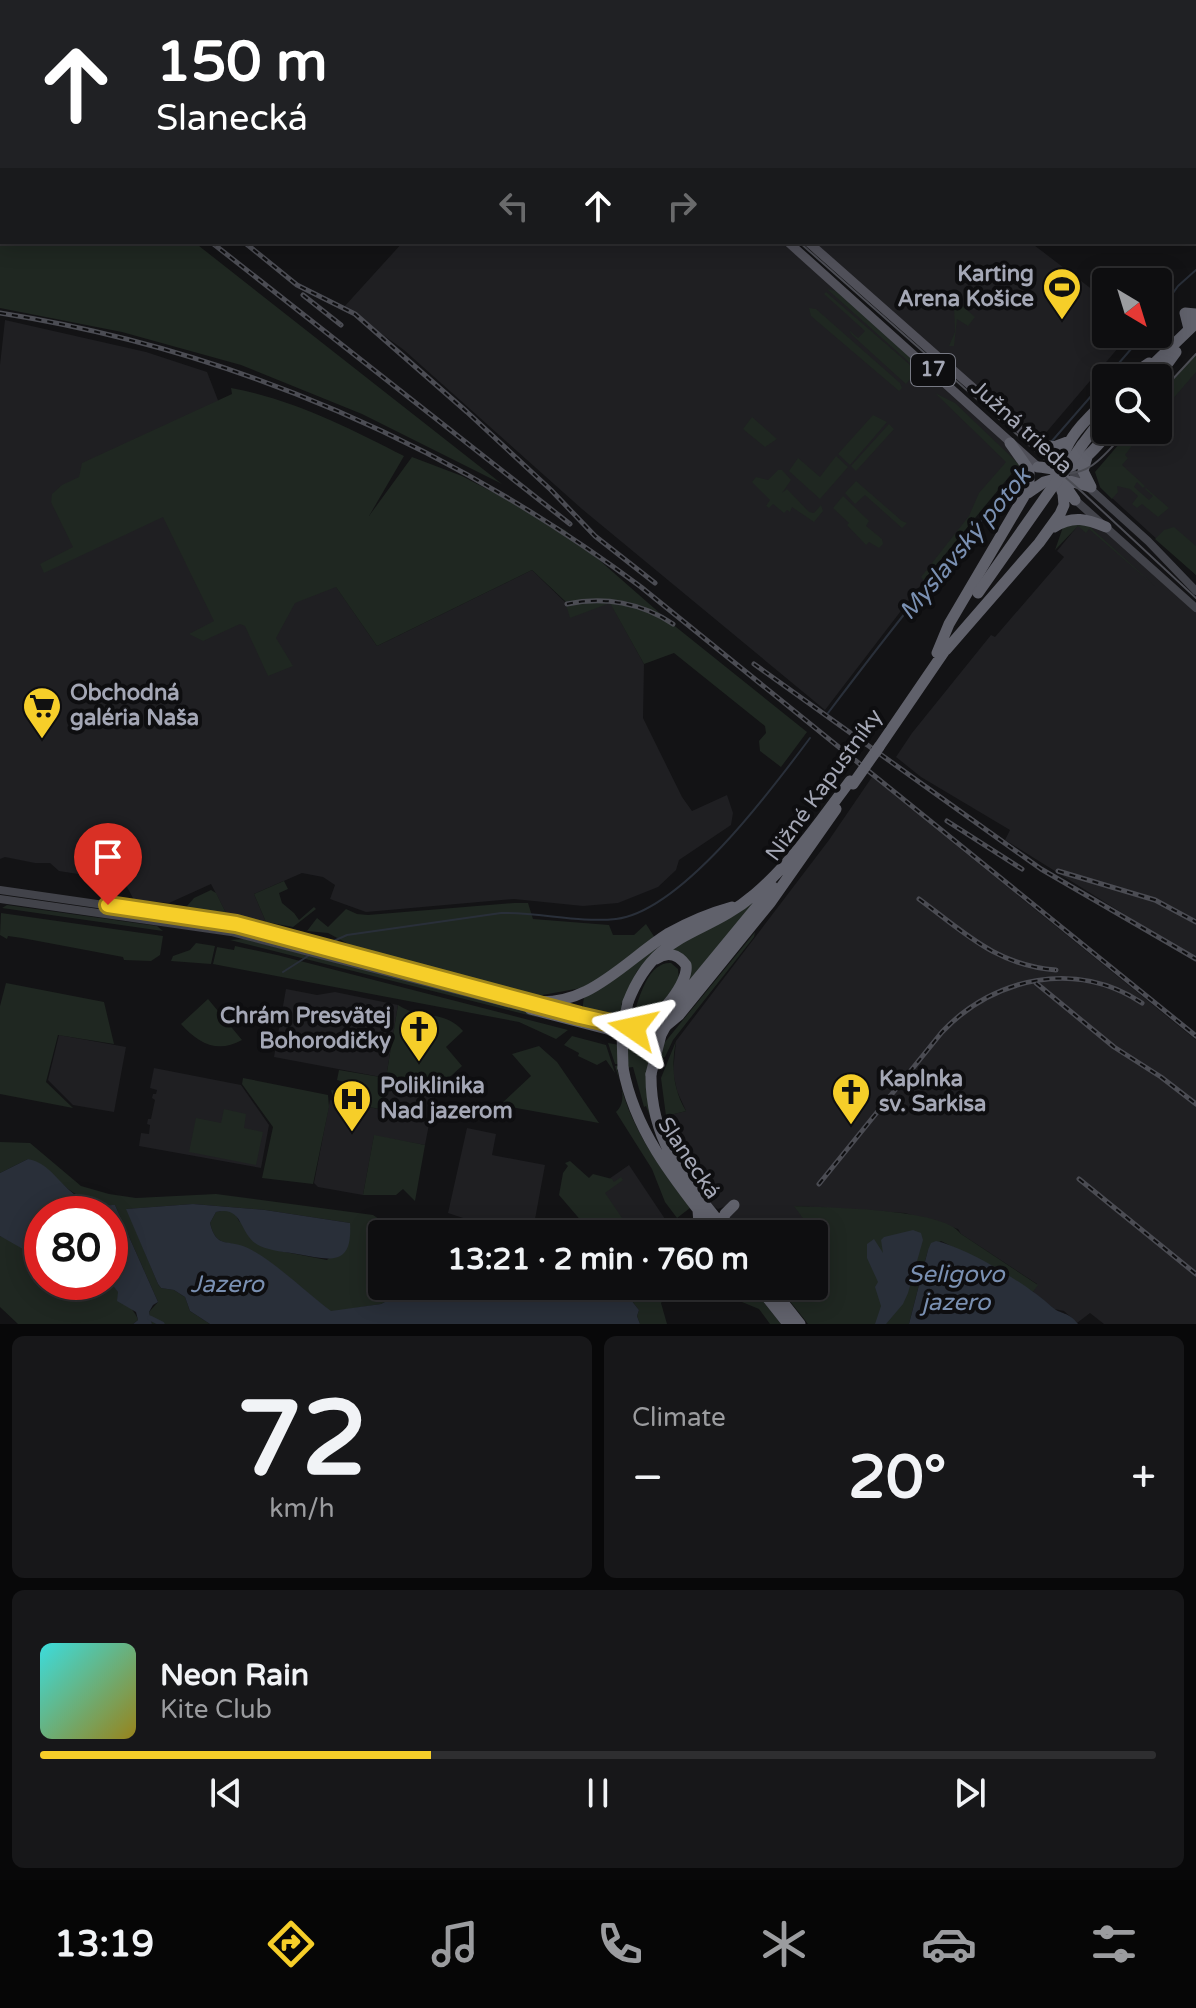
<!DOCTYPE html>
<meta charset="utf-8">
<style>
body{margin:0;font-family:"Varela Round",sans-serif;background:#171719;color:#f1f3f6;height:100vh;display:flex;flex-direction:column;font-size:30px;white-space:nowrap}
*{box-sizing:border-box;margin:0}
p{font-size:26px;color:#9b9c9f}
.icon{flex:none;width:44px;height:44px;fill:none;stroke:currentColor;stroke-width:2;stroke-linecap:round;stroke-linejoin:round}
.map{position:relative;height:1324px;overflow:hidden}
.sheet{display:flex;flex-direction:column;gap:12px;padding:12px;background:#080809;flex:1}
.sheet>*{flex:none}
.banner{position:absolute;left:0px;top:0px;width:1196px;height:244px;box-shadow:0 4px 20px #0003,0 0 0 2px #2e2e30;background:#202124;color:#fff;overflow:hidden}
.needle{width:52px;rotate:142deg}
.controls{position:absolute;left:1092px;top:268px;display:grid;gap:16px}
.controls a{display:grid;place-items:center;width:80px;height:80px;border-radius:8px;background:#0e0e10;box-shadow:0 4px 20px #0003,0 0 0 2px #2e2e30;font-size:40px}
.speed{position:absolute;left:24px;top:1196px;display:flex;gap:16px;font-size:40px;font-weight:700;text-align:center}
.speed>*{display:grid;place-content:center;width:104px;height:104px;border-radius:50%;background:#0e0e10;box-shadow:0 4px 20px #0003,0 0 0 2px #2e2e30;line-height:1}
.speed .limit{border:12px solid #d22;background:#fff;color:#111}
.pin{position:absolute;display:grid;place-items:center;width:68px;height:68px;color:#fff;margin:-82px -34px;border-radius:50% 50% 50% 0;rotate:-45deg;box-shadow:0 0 8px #0007}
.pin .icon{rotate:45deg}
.me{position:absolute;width:88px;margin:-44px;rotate:281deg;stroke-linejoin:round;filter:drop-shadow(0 0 6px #0008)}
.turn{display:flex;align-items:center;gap:28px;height:168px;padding:0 24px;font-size:36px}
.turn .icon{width:104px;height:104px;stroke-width:2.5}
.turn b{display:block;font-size:56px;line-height:68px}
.lanes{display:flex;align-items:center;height:76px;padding:0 24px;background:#0003;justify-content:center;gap:40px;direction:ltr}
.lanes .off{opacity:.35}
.big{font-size:60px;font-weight:700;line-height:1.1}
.sheet .card{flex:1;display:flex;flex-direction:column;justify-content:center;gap:12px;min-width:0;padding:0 28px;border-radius:12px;background:#171719}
.sheet .dial{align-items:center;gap:0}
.dial b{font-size:104px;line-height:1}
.song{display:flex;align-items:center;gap:24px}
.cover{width:96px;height:96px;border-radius:12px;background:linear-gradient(135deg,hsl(180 70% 55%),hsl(50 70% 35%))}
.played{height:8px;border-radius:4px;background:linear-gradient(90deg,#f6ce29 35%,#2e2e30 35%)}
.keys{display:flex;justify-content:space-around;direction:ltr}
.heat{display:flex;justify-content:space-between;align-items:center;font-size:44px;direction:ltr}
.sheet .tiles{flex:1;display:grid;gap:12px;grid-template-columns:1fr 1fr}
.card:last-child{grid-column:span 2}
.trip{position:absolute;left:368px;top:1220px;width:460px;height:80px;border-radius:8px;background:#0e0e10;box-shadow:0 4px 20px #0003,0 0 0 2px #2e2e30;font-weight:700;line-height:80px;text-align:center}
.tabs{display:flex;height:128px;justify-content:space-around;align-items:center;background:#060606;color:#9b9c9f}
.tabs .icon{width:56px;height:56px}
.tabs .current{color:#f6ce29}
.tabs b{font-size:36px;color:#f1f3f6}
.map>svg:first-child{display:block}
</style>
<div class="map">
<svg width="1196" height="1324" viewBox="0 0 1196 1324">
<rect width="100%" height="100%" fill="#131315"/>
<path fill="#1f1f22" d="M403 242H788L1010 443 1018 466 956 539 825 710 582 509 404 350 344 307Z
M808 242H1030L1106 300V334H1130L1038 442Z
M5 320 146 352 207 372 243 465 328 575 377 646 532 570 565 602H610L644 664 643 718 682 797 692 811 727 795 733 813 731 825 679 860 676 870 658 887 618 903 583 906 514 899 366 912 330 899 335 885 323 877 302 873 254 894 266 922 226 913 211 884 169 903 134 900 120 874 92 871 78 874 59 871 50 863H35L5 857 0 859V365Z
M1196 367V575L1100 487 1138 430H1158V408Z
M1080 523 1106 527 1196 608V959L1005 840 1010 830 921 777 896 757 912 733 991 635 995 637 1064 557 1057 551Z
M872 777 1196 1040V1324H1104L1090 1313 1077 1323 1064 1311 1054 1309 1033 1292 1037 1284 961 1234 958 1229 905 1213 795 1206 820 1242 814 1247V1234H737L728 1223 726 1206 718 1209 712 1206 682 1162 662 1121 666 1116 686 1111 677 1091 673 1072 676 1041 829 840Z
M286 989 317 995 335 992 398 1005 386 1078 274 1057Z
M59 1035 126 1047 114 1112 73 1105 48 1080Z
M154 1068 241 1085 269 1125 261 1168 139 1146 141 1133 149 1134 150 1125 147 1124 148 1119H151L155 1100 152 1098 153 1094H156L157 1090 150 1088Z
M384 1084 435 1093 425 1145 374 1136 363 1195 318 1187 314 1183 330 1100 379 1109Z
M467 1128 496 1134 492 1155 545 1165 533 1230 478 1223 448 1213Z
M629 1165 675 1234H628L596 1188Z"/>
<path fill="#1f2721" d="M0 80 2 242H194L502 484 362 414 241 365 122 332 0 308Z
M827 289 836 291 925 368 933 381V388L920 376 910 363Z
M826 292 909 364 917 377 914 375 906 384 852 335 849 330 858 338 865 331 824 294Z
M950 295 975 317 968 326 957 319 954 346H949L955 332 954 305 947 299Z
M809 308 816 309 900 383 902 388 899 391 811 316Z
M1196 354V372L1158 416V397Z
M231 388C292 399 349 428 404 456L369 516 412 457 462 476 565 530 671 623 807 732 781 767 760 751 759 741 766 733 765 726 674 653 644 664 610 603 570 618 565 601 532 570 377 646 336 587 295 603 276 638 293 666 268 676 245 626 240 624 203 641 189 634 214 621 163 517 44 573 40 564 73 547 51 502 52 494 62 485 79 477 82 463 232 394Z
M935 393 955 403 1022 467H1017L924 580 921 577 969 516 979 493 1006 462Z
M873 415 887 422 850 465 838 454Z
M752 417 777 439 765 447 743 429Z
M889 424 894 429 856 471 851 466Z
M1131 430H1147L1145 433 1142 432 1125 455 1128 458 1122 465 1145 486 1143 488 1137 482 1134 487 1149 500 1153 496 1145 489 1146 488 1169 508 1158 517 1142 504 1137 508 1132 504 1138 496 1130 489 1117 486 1118 492 1112 499 1100 487 1095 472Z
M836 456 848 467 820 499 789 471 798 458 820 477Z
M778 470H782L791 480 782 493 787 489 809 512 814 513 821 505 823 511 814 522 792 507 790 512 787 510 784 513 773 504 769 508 766 506 770 500 752 482 756 477 768 480Z
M856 481 902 521 907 523 902 528 865 495 855 504 845 493Z
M843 496 869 521 866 526 882 539 883 544 879 548 869 542 866 545 847 525 849 523 833 508Z
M1076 523 1089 526 1156 587 1089 529 1086 533 1078 526 1055 550 1063 527Z
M1174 527 1196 546V575L1155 539 1164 530Z
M284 881 288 889 279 893 282 903 294 913 299 920 314 907 316 909 293 927 266 922 254 894Z
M768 887 684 1004 655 1032 634 1031C652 1015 679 999 690 977L668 952Z
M211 890 216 893 226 913 195 911 187 906 194 898Z
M514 903H528L533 919 609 925 613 935H634L646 924 655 938 610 974 581 988 537 996 383 957 352 946 328 933 307 931 317 918 328 927 346 909 357 914 368 915Z
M7 905 157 926 163 931 2 908Z
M1 913 163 936 160 955 151 961 124 960 123 957 22 938 8 936 7 939 0 935Z
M755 932 754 937 673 1040 665 1057 662 1058 664 1060 661 1069 649 1068 660 1141 646 1106 644 1107 633 1067 617 1069C627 1124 658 1165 690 1208L677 1218 665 1202 652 1169 616 1112C629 1100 619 1081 615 1066L627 1064H615L608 1043 643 1049 665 1042Z
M672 935 637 971 621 1005 635 1010C641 993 649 962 671 963L678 969 679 981C646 1023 638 1036 582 1013L584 996Z
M244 939 521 1010 540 1018 230 940Z
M196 943 215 946 211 964 171 961 173 956 190 950Z
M235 946 277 955 568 1030 556 1039 519 1022 213 964 217 947 234 950Z
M6 983 104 1002 114 1044 58 1035 46 1082 73 1108 0 1094V1006Z
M208 999 242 1040C217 1054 198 1043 181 1024Z
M398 1005C420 1020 444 1009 463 1031L446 1047 462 1066 442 1084 386 1078 380 1109 334 1101 331 1090 342 1092 344 1082 337 1080 339 1070 386 1078Z
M572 1036 606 1045 615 1073 606 1060 597 1065 578 1056 579 1053 564 1045Z
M676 1041C671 1066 673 1089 686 1111L666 1116 661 1078Z
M539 1046 557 1062 599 1123 500 1105 531 1076 512 1054Z
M243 1078 328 1095 329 1107 313 1184 262 1178 273 1127 242 1084Z
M224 1109 246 1114 244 1128 263 1132 256 1165 189 1152 196 1118 221 1123Z
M374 1135 425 1145 415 1201 403 1189 396 1195H363Z
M0 1142 30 1143 81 1186 109 1194 136 1198 216 1194 373 1215 386 1224 389 1234H382V1286H416L381 1304 331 1312C308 1294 268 1256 243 1247 225 1240 216 1247 210 1223L216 1212 227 1210 235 1213 239 1221 280 1251 327 1260 350 1237V1223L265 1210 193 1204 127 1209 158 1284 161 1288 174 1290 185 1297 190 1311 210 1324H152L149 1312 158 1302 115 1205C76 1207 59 1176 28 1159L0 1173Z
M570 1161 589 1178 593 1174 612 1179 614 1182 621 1177 623 1180 605 1193 633 1234H580L583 1231 580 1227 583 1223 559 1195 563 1173 568 1166 565 1163Z
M794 1206C827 1208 944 1208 961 1234L1038 1285 1033 1292 979 1260 941 1241 928 1250 909 1324H808L778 1286H814V1247L820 1242Z
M0 1236C20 1243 42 1259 42 1282H110C116 1289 136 1312 138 1320L133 1324H18L0 1307Z
M620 1286H663L668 1294 661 1303 667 1324H640L637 1316 639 1310Z
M726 1286H751L781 1324H770L759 1309 742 1302Z"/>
<path fill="#292f39" d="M28 1159C61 1165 63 1208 115 1205L158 1302 153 1305 149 1312 152 1324H133L138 1320 136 1312 117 1301 118 1292 110 1282V1214H42V1270L30 1253 0 1236V1173Z
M193 1204 265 1210 350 1223C353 1267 330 1260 297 1254 286 1252 271 1251 260 1246 238 1236 245 1205 216 1212L210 1223C216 1247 225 1240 243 1246 269 1256 308 1294 331 1311L381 1304 416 1286H620L639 1310 637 1316 640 1324H210L190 1311 185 1297 174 1290 161 1288 158 1284 126 1209Z
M913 1230 921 1233 923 1240 908 1293 903 1304 886 1324H875L881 1306 875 1287 878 1282 867 1258V1244L874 1239 883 1253 881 1240 884 1237Z
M936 1241C968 1248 1028 1285 1052 1307 1061 1315 1068 1311 1078 1324H909L928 1250 931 1243Z"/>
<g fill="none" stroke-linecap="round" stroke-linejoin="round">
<path stroke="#292f39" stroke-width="2" d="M1158 314 1178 286 1196 270
M1106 378 1144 334
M1052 441 1106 379
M828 713C890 631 954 549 1024 473
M327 944 347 935 501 913C539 912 578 923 616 919 682 911 772 789 810 738
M283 972 308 956"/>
<path stroke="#292f39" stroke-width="5" d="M150 1318 162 1324"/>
<path stroke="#42434a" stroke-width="8" d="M1066 467 1148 541 1196 591
M1072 497 1196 608
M0 890 236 924 529 1001
M0 899 231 932 530 1009"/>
<path stroke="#505059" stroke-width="9" d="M517 0 519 2
M537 0 539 2
M788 242 1038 467
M808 242 1049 455"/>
<path stroke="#60616b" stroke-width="11" d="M1189 329 1185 313 1196 314
M1127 378 1149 363
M1139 378 1196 323
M1157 378 1176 352
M1034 443 1054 447 1070 441
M1082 445 1106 413
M1087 457 1083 471 1091 487
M1038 467C1045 467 1051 470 1058 469 1082 468 1097 446 1111 430
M1028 493 1044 482 1059 478 1091 487
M1075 500C1043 459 1077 429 1106 400
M1054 527C1073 515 1087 519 1106 527
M946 650 1039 543 1060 514 1064 505 1063 494 1049 455
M937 653 949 624 1029 488V470L1010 443
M879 747 946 649
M529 1001C588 1009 623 962 669 933 689 922 710 913 732 907
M679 1001 773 887
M628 1002C656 929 704 938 755 894 792 862 821 820 850 781
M530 1009 634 1036 655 1035 679 1015 770 903 836 809
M619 1032C627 1029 636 1028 643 1025 659 1019 689 982 686 965 678 954 667 951 656 959
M623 1068C635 1133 677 1183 717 1234
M651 1074C650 1144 688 1183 729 1234
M722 1225 725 1214 734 1205
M695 1234 699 1224 698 1210
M758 1286 788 1324
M770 1286 800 1324"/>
<path stroke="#4b4c53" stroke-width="2" d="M526 0 528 2
M799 242 1082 492 1196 598
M1158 395 1196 354
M1057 472C1089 480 1108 451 1127 430"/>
<defs>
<path id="rail" d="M97 0V2
M119 0 120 2
M140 0 142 2
M0 68 2 70
M211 242 570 524
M244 242 297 285 355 314 467 412 551 490 595 536 655 583
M303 295 341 325
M0 313C234 350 452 446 641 587L1196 1036
M567 604C604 596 642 603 673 624
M754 664 1041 869 1196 959
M947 821 1022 869
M1058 871 1155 900 1196 922
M919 899C965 933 996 965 1056 970
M1036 983 1114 1047 1161 1077 1196 1104
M1079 1179 1196 1274
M819 1184 942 1032C995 976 1077 960 1142 1003"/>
</defs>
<use href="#rail" stroke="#4b4c53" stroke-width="5"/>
<use href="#rail" stroke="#0e0e10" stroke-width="2" stroke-dasharray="6" stroke-linecap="butt"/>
<path stroke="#60616b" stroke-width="11" d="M978 593 1082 445
M853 784 879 747
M623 1068 622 1031 628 1002
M651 1074 661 1035 679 1001"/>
</g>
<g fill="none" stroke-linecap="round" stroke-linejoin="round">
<defs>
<path id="route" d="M108 905 236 924 580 1016 633 1028"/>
</defs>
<use href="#route" stroke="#a0861b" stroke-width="20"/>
<use href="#route" stroke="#f6ce29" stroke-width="14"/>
</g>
<defs>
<symbol id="stadium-pin" viewBox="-11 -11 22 30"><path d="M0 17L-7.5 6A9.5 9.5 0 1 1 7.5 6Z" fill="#f6ce29" stroke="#0e0e10"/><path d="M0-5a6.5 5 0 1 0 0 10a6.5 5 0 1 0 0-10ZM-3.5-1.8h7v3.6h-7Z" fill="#111"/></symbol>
<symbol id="supermarket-pin" viewBox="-11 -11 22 30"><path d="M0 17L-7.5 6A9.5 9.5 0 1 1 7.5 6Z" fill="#f6ce29" stroke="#0e0e10"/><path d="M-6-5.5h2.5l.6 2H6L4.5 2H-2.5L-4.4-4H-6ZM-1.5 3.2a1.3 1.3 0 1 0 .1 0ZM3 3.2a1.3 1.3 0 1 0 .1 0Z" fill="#111"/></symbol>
<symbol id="church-pin" viewBox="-11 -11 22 30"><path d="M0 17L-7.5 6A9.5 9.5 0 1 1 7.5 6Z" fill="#f6ce29" stroke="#0e0e10"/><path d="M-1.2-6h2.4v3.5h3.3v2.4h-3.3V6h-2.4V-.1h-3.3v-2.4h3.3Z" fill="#111"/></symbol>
<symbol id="hospital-pin" viewBox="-11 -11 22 30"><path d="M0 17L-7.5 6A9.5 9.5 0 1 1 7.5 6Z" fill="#f6ce29" stroke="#0e0e10"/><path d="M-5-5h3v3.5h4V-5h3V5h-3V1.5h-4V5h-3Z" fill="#111"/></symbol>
</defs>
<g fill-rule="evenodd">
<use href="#stadium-pin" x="1040" y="265" width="44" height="60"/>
<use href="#supermarket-pin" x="20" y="684" width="44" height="60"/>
<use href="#church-pin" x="397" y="1007" width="44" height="60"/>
<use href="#church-pin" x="829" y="1070" width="44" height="60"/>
<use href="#hospital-pin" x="330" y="1077" width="44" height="60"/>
</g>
<g text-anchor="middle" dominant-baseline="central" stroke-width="8" stroke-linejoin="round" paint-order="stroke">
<rect fill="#0e0e10" stroke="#777984" stroke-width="2" x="911" y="354" width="44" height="32" rx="6"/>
<g font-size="20" font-weight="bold" fill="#a4a7b5">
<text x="933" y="370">17</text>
</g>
<g font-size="22" font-weight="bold" fill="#a4a7b5" stroke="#0e0e10" text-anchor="start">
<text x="1034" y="274" text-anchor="end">Karting<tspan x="1034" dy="25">Arena Košice</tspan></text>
<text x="70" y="693">Obchodná<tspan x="70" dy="25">galéria Naša</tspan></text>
<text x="391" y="1016" text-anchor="end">Chrám Presvätej<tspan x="391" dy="25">Bohorodičky</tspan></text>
<text x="879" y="1079">Kaplnka<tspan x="879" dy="25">sv. Sarkisa</tspan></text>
<text x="380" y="1086">Poliklinika<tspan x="380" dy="25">Nad jazerom</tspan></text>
</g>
<g font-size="22" fill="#a4a7b5" stroke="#0e0e10">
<text transform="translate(1022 427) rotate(42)">Južná trieda</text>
<text transform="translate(824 785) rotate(-54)">Nižné Kapustníky</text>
<text transform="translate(689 1158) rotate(56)">Slanecká</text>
</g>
<g font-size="24" font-style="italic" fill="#7a90b2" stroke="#0e0e10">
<text transform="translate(965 544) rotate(-50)">Myslavský potok</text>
<text x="956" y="1274">Seligovo<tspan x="956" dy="28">jazero</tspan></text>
<text x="227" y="1284">Jazero</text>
</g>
</g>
</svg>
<div class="controls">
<a><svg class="needle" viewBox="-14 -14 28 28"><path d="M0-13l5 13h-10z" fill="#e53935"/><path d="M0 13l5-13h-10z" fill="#9b9c9f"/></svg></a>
<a><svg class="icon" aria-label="search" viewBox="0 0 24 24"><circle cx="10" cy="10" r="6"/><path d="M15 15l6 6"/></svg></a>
</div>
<div class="speed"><div class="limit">80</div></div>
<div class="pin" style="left:108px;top:905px;background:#d93025"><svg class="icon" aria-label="arrive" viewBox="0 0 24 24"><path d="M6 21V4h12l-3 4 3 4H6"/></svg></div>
<svg class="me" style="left:633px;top:1028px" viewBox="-20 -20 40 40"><path d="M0-17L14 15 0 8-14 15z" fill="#f6ce29" stroke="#fff" stroke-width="4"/></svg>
<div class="trip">13:21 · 2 min · 760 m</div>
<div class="banner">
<div class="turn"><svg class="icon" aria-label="ahead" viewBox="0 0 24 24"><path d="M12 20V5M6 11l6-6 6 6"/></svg><div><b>150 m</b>Slanecká</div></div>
<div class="lanes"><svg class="icon off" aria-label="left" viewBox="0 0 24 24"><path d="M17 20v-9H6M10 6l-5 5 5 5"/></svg><svg class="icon" aria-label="ahead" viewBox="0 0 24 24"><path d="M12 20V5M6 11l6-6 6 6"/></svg><svg class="icon off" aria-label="right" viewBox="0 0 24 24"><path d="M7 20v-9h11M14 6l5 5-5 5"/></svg></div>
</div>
</div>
<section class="sheet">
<div class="tiles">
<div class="card dial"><b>72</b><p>km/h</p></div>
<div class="card"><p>Climate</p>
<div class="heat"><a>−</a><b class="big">20°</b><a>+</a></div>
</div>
<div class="card">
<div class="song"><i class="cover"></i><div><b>Neon Rain</b><p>Kite Club</p></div></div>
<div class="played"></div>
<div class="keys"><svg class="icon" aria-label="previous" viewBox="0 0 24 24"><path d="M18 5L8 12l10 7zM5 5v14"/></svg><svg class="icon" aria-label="pause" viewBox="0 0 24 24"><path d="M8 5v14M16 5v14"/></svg><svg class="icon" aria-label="next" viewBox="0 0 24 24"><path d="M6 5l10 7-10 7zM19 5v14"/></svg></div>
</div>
</div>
</section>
<nav class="tabs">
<b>13:19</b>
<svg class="icon current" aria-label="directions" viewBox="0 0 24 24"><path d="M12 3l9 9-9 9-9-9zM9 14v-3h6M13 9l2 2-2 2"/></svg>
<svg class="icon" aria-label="music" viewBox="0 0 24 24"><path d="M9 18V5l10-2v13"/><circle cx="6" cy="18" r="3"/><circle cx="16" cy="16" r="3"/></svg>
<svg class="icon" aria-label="phone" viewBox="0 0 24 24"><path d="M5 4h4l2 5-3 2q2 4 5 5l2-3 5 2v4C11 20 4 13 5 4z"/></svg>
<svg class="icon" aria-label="climate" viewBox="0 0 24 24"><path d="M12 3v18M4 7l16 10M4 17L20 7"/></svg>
<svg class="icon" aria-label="car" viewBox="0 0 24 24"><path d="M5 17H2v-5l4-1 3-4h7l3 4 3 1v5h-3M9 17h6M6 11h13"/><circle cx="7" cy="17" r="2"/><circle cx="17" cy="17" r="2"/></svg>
<svg class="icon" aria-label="filters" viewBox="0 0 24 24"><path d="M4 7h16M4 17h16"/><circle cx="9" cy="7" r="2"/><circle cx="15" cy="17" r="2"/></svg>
</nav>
